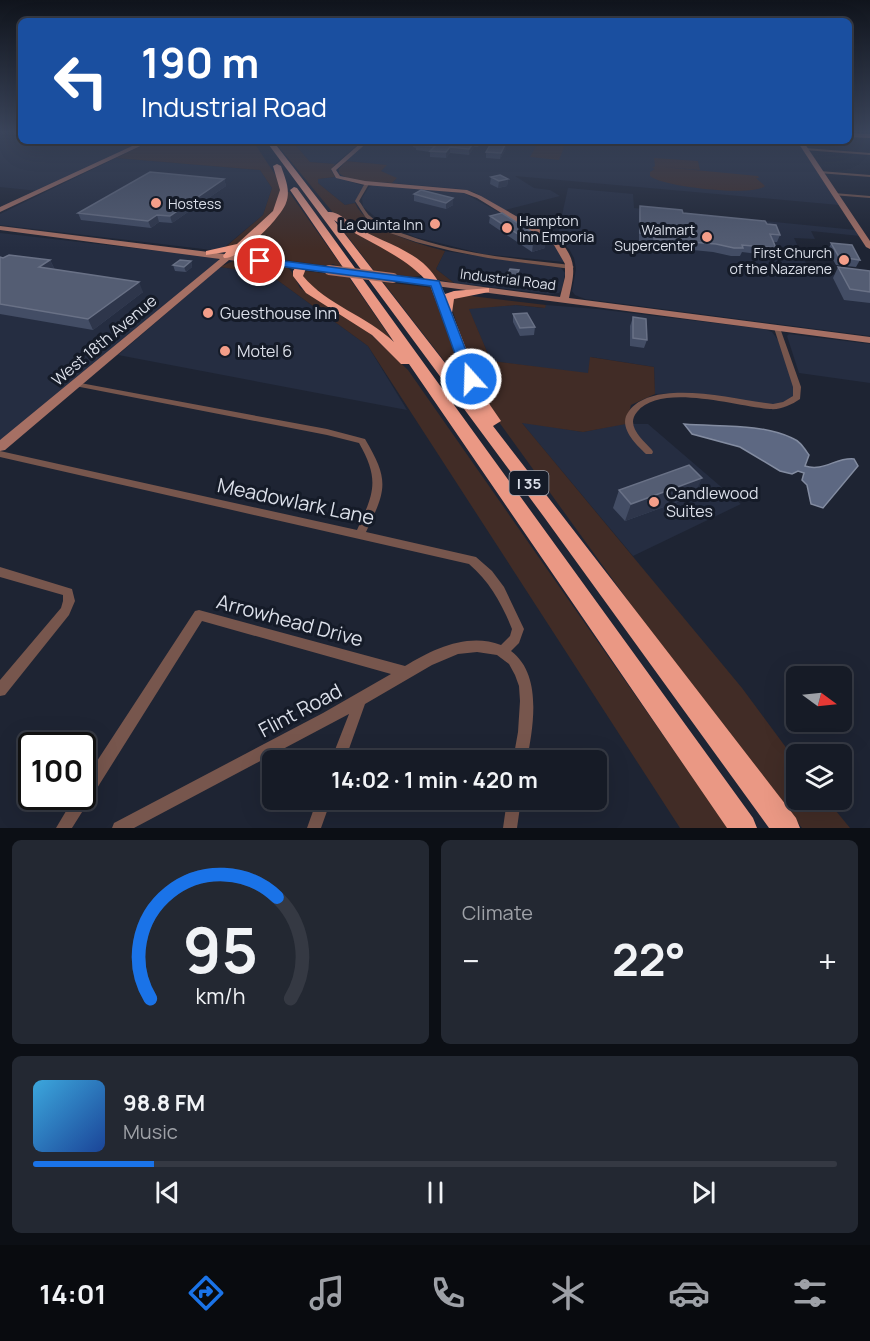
<!DOCTYPE html>
<meta charset="utf-8">
<style>
body{margin:0;font-family:Manrope,sans-serif;background:#232832;color:#f1f3f6;height:100vh;display:flex;flex-direction:column;font-size:22px;white-space:nowrap}
*{box-sizing:border-box;margin:0}
p{font-size:20px;color:#9ea1a7}
.icon{flex:none;width:33px;height:33px;fill:none;stroke:currentColor;stroke-width:2;stroke-linecap:round;stroke-linejoin:round}
.map{position:relative;height:828px;overflow:hidden}
.side{display:flex;flex-direction:column;gap:12px;padding:12px;background:#0c0f15;flex:1}
.side>*{flex:none}
.top-card{position:absolute;left:18px;top:18px;width:834px;height:126px;border-radius:9px;box-shadow:0 6px 24px #0002,0 0 0 2px #353943;background:#1a4fa0;color:#fff;overflow:hidden}
.needle{width:39px;rotate:105deg}
.controls{position:absolute;left:786px;top:666px;display:grid;gap:12px}
.controls a{display:grid;place-items:center;width:66px;height:66px;border-radius:9px;background:#161b26;box-shadow:0 6px 24px #0002,0 0 0 2px #353943;font-size:30px}
.speed{position:absolute;left:18px;top:732px;display:flex;gap:12px;font-size:30px;font-weight:700;text-align:center}
.speed>*{display:grid;place-content:center;width:78px;height:78px;border-radius:50%;background:#161b26;box-shadow:0 6px 24px #0002,0 0 0 2px #353943;line-height:1}
.speed .limit{border:3px solid #111;border-radius:9px;background:#fff;color:#111}
.pin{position:absolute;display:grid;place-items:center;width:51px;height:51px;color:#fff;margin:-26px;border:3px solid #fff;border-radius:50%;box-shadow:0 2px 6px #0007}
.me{position:absolute;width:66px;margin:-33px;rotate:340deg;stroke-linejoin:round;filter:drop-shadow(0 0 4px #0008)}
.turn{display:flex;align-items:center;gap:21px;height:126px;padding:0 24px;font-size:27px}
.turn .icon{width:78px;height:78px;stroke-width:2.5}
.turn b{display:block;font-size:42px;line-height:51px}
.big{font-size:45px;font-weight:700;line-height:1.1}
.side .tile{flex:1;display:flex;flex-direction:column;justify-content:center;gap:9px;min-width:0;padding:0 21px;border-radius:9px;background:#232832}
.side .dial{align-items:center;gap:0}
.dial svg{height:156px;overflow:visible;fill:none;stroke:#353943;stroke-width:7;stroke-linecap:round;text-anchor:middle}
.dial text{fill:#f1f3f6;stroke:none}
.song{display:flex;align-items:center;gap:18px}
.cover{width:72px;height:72px;border-radius:9px;background:linear-gradient(135deg,hsl(200 70% 55%),hsl(220 70% 35%))}
.played{height:6px;border-radius:3px;background:linear-gradient(90deg,#1a73e8 15%,#353943 15%)}
.keys{display:flex;justify-content:space-around;direction:ltr}
.heat{display:flex;justify-content:space-between;align-items:center;font-size:33px;direction:ltr}
.side .tiles{flex:1;display:grid;gap:12px;grid-template-columns:1fr 1fr}
.tile:last-child{grid-column:span 2}
.trip{position:absolute;left:262px;top:750px;width:345px;height:60px;border-radius:9px;background:#161b26;box-shadow:0 6px 24px #0002,0 0 0 2px #353943;font-weight:700;line-height:60px;text-align:center}
.tabs{display:flex;height:96px;justify-content:space-around;align-items:center;background:#090b0f;color:#9ea1a7}
.tabs .icon{width:42px;height:42px}
.tabs .active{color:#1a73e8}
.tabs b{font-size:27px;color:#f1f3f6}
.map>svg:first-child{display:block}
</style>
<div class="map">
<svg width="870" height="828" viewBox="0 0 870 828">
<rect width="100%" height="100%" fill="#1e2433"/>
<path fill="#252d41" d="M0 133H21V141H146L38 191 0 187Z
M292 141H362L335 164 310 162Z
M370 141H798L839 205 515 176 534 188 550 190 560 196 505 210 474 192 462 189 392 183 396 179 381 171 386 165 346 161Z
M116 158 260 170 272 188 263 215 220 251 0 225V214Z
M335 177 364 186 355 203 345 205 318 183V179Z
M374 185 464 193 552 242 557 246 564 262 483 254 415 237 379 220 363 207 362 198 369 187Z
M568 188 633 194 634 208 856 230 860 236 811 231 815 239 794 238 810 272 870 279V336L585 299 575 295 572 291 576 269 574 258 569 249 557 238Z
M0 233 213 257 220 260 0 443Z
M445 251 561 268 565 273 562 289 559 293 548 294 454 283 436 269Z
M220 267 269 274 368 346 407 410 118 355Z
M516 305 544 308 546 305 597 309 764 329 772 332 778 340 795 387V393L792 398 779 404H759L685 393 655 394 654 367 591 357 588 374 491 361 468 308Z
M789 334 870 344V383L799 373 787 336Z
M521 422 583 432 623 424H648L741 504 633 556Z"/>
<path fill="#412c26" d="M152 141H253L278 179 281 187 275 211 235 247 222 250 263 215 272 188 260 170 116 158Z
M274 141H292L310 162 335 164 331 170 335 177 318 179V183L345 205 355 203C367 230 418 244 445 251L436 269 454 283 435 279 335 215Z
M539 141 566 142 559 160 530 157Z
M654 158 698 161 700 170 663 167 758 176 759 178H756L765 186C754 197 662 187 650 176V172L655 169 652 168 655 166Z
M346 161 387 165 381 171 397 178 392 183C375 182 353 184 339 173V169Z
M287 192H289L343 268 333 264 328 266 241 254V250L266 227Z
M338 224 397 254 421 274 420 276 413 277 375 272Z
M233 261 288 268 292 272 300 288 363 327 408 370 728 828H680L368 346 269 274 220 267Z
M306 271 348 276 394 343 313 290 303 282 302 273Z
M383 282 435 288 471 388 466 389Z
M463 295 546 305 545 308 516 305 469 309 491 361 588 373 590 357 654 367 655 394 631 405 626 424 583 432 522 423 742 688 796 761V800H827L850 828H802L642 620 496 418 475 378 450 303 452 299Z"/>
<path fill="#5d6882" stroke="#838ca1" stroke-width="1.5" d="M684 424C718 427 760 423 792 438 800 441 804 448 809 455L805 466C824 472 836 457 854 459L858 466 823 508 811 504 807 485 802 480 804 473 798 471 792 474 780 471 740 447 692 434Z"/>
<g fill="none" stroke-linecap="round" stroke-linejoin="round">
<path fill="#77564d" fill-rule="evenodd" d="M805 148 870 153V155L804 150Z
M820 171 870 175V177L818 173V171Z
M365 183 369 184 359 201C363 206 366 213 370 216 380 226 395 231 407 235 459 254 516 259 571 265L574 267 571 269 488 258 452 251 416 242 387 232 366 218 355 201Z
M834 193 870 196V198L832 195V194Z
M777 326 780 328 801 387 800 399C791 405 781 410 770 409 737 407 661 382 637 412 625 426 643 440 652 450L653 452 652 454H646C635 444 617 426 629 411 654 377 737 400 773 404L783 402 793 396V387L774 328Z
M72 382H75L327 429 365 439C390 481 386 490 366 532L476 557 492 571 504 587 524 629 519 643 511 651C543 675 533 727 527 760H513L518 732 520 701 519 686 515 675 509 664 497 655 477 652 458 654 432 665 365 704 345 760H331L349 714 134 828H112L114 823 323 713 391 674 202 621 72 828H56L75 796H82V784L195 611 199 610 405 666C433 649 468 632 501 645L510 636 512 629C502 604 490 582 469 564L0 457V451L357 530C374 493 380 480 359 443L327 435 75 386 71 384Z
M0 567 72 589 75 601 69 615 5 695 0 696V680L61 608 63 601V595L0 577Z
M317 800H331L321 828H307Z
M507 800H521L517 828H503Z"/>
<path fill="#a67064" fill-rule="evenodd" d="M849 133 870 134V138L849 137Z
M143 141H151L0 212V207Z
M363 141H369L336 170 340 176 365 181 467 190 481 196 560 241C578 262 574 273 569 298L870 337V343L390 280V276L393 275 560 297 565 277V264L554 245 477 198 464 193 365 185 336 178 331 169Z
M797 141H803L870 241V249L866 247Z
M0 226 329 267 333 270 329 273 229 260 5 450 0 451V440L220 259 0 230Z"/>
<path fill="#ea9884" fill-rule="evenodd" d="M266 141H273L328 212C337 211 345 219 352 224 374 239 403 246 423 263 433 272 440 283 445 294L454 291 489 288V292L454 299 452 313 478 379 490 405 501 421 493 426 796 818 800 828H769L544 517ZM334 220C366 243 405 254 430 285L473 399Z
M277 164 281 166C285 178 291 190 286 203 281 218 239 260 224 258L223 256 226 252 206 255V251L237 244 273 211 280 190 273 166Z
M294 187 297 188 753 818 757 828H727L409 364H401L372 335 306 293 293 276V271L298 264H306L307 266 303 276C327 305 367 316 394 342L290 190Z"/>
<path stroke="#a67064" stroke-width="10" d="M329 270 393 278"/>
</g>
<path fill="#434d65" d="M482 141 478 147H474L469 155 450 153 446 158 430 157V152L416 150V148L413 147V142Z
M506 149 500 159 486 158V152Z
M491 177 508 179 507 186 498 188 490 184Z
M224 179 226 186 172 223 159 222 151 228 81 220 78 213Z
M414 194 453 205 446 209 414 201Z
M640 206 683 213 767 224 780 235 777 242H773L776 248 773 256 742 252 740 256H731L713 252 652 246V242L639 241V212Z
M490 216 545 248 532 252 489 223Z
M831 243 860 260 856 267 836 265 828 251Z
M0 257 50 260 55 270 143 292 93 330 0 314Z
M191 261 192 267 186 272 175 271 173 265Z
M838 267 870 271V303L844 300 833 278Z
M519 270V275L516 283 506 282V277Z
M513 314 535 327 534 335 520 336 513 322Z
M633 317 647 340 644 348 630 346V326Z
M619 490 694 496 625 521 613 508Z"/>
<path fill="#2e364b" d="M475 141 474 147 469 155V149Z
M478 141H482L478 147Z
M506 143V149L500 159 501 153Z
M450 147V153L446 158V152Z
M224 179 226 186 172 223 170 216Z
M508 179 507 186 498 188 499 181Z
M453 198V205L446 209V203Z
M157 215 159 222 151 228 148 221Z
M546 241 545 248 532 252 533 244Z
M50 260 55 270 39 267Z
M191 261 192 267 186 272 184 267Z
M139 282 143 292 93 330 88 319Z
M702 478 694 496 625 521 631 504Z"/>
<path fill="#545d73" stroke="#697186" stroke-width="1.5" d="M414 141H478H475L469 149 450 147 446 152 430 151 435 146 416 145 418 142H413Z
M496 142 506 143 501 153 486 152 490 145H494Z
M150 172 224 179 170 216 157 215 148 221 78 213Z
M500 175 508 179 499 181 491 177Z
M421 190 453 198 446 203 414 194Z
M640 206 682 210 683 213 765 221 767 224 776 225 780 235 770 234 776 248 742 245 743 248H734L716 244 654 239V235L640 233Z
M502 213 546 241 533 244 490 216Z
M831 243 852 245 860 260 839 257Z
M9 255 50 260 39 267 139 282 88 319 0 304V257L3 258Z
M180 260 191 261 184 267 173 265Z
M838 267 870 271V292L850 289Z
M510 269 519 270 516 278 506 277Z
M527 313 535 327 520 328 513 314Z
M633 317 646 319 647 340 633 338Z
M689 465 702 478 631 504 619 490Z"/>
<linearGradient id="sky" x2="0" y2="1"><stop stop-color="#10141c"/><stop offset="0.53" stop-color="#3b455b"/><stop offset="1" stop-color="#3b455b" stop-opacity="0"/></linearGradient>
<rect width="870" height="249" fill="url(#sky)"/>
<path fill="#1a73e8" stroke="#114b97" stroke-width="1.5" d="M260 258 439 281 477 379 471 383 464 379 431 286 256 263V259Z"/>
<g fill="#f49e89" stroke="#151b28" stroke-width="2">
<circle cx="156" cy="203" r="6"/>
<circle cx="435" cy="224" r="6"/>
<circle cx="507" cy="228" r="6"/>
<circle cx="707" cy="237" r="6"/>
<circle cx="844" cy="260" r="6"/>
<circle cx="208" cy="313" r="6"/>
<circle cx="225" cy="351" r="6"/>
<circle cx="654" cy="502" r="6"/>
</g>
<g text-anchor="middle" dominant-baseline="central" stroke-width="6" stroke-linejoin="round" paint-order="stroke">
<g font-size="14" fill="#dbdfe9" stroke="#151b28" text-anchor="end">
<text x="168" y="203" text-anchor="start">Hostess</text>
<text x="519" y="220" text-anchor="start">Hampton<tspan x="519" dy="16">Inn Emporia</tspan></text>
<text x="423" y="224">La Quinta Inn</text>
<text x="695" y="229">Walmart<tspan x="695" dy="16">Supercenter</tspan></text>
<text x="832" y="252">First Church<tspan x="832" dy="16">of the Nazarene</tspan></text>
</g>
<g font-size="14" fill="#dbdfe9" stroke="#151b28">
<text transform="translate(508 279) rotate(7)">Industrial Road</text>
</g>
<rect fill="#151b28" stroke="#a0a4af" stroke-width="1.5" x="509.5" y="471" width="39" height="24" rx="4.5"/>
<g font-size="15" font-weight="bold" fill="#dbdfe9">
<text x="529" y="483">I 35</text>
</g>
<g font-size="16" fill="#dbdfe9" stroke="#151b28" text-anchor="start">
<text x="220" y="313">Guesthouse Inn</text>
<text x="237" y="351">Motel 6</text>
<text x="666" y="493">Candlewood<tspan x="666" dy="18">Suites</tspan></text>
</g>
<g font-size="16" fill="#dbdfe9" stroke="#151b28">
<text transform="translate(104 340) rotate(-40)">West 18th Avenue</text>
</g>
<g font-size="20" fill="#dbdfe9" stroke="#151b28">
<text transform="translate(296 501) rotate(12)">Meadowlark Lane</text>
<text transform="translate(290 620) rotate(15)">Arrowhead Drive</text>
<text transform="translate(300 710) rotate(-28)">Flint Road</text>
</g>
</g>
</svg>
<div class="controls">
<a><svg class="needle" viewBox="-14 -14 28 28"><path d="M0-13l5 13h-10z" fill="#e53935"/><path d="M0 13l5-13h-10z" fill="#9ea1a7"/></svg></a>
<a><svg class="icon" aria-label="layers" viewBox="0 0 24 24"><path d="M12 4l9 5-9 5-9-5zM3 14l9 5 9-5"/></svg></a>
</div>
<div class="speed"><div class="limit">100</div></div>
<div class="pin" style="left:260px;top:261px;background:#d93025"><svg class="icon" aria-label="arrive" viewBox="0 0 24 24"><path d="M6 21V4h12l-3 4 3 4H6"/></svg></div>
<svg class="me" style="left:471px;top:379px" viewBox="-20 -20 40 40"><circle r="17" fill="#1a73e8" stroke="#fff" stroke-width="3"/><path d="M0-11L8 9 0 5-8 9z" fill="#fff"/></svg>
<div class="trip">14:02 · 1 min · 420 m</div>
<div class="top-card">
<div class="turn"><svg class="icon" aria-label="left" viewBox="0 0 24 24"><path d="M17 20v-9H6M10 6l-5 5 5 5"/></svg><div><b>190 m</b>Industrial Road</div></div>
</div>
</div>
<section class="side">
<div class="tiles">
<div class="tile dial"><svg viewBox="0 0 100 80">
<path d="M14 69A42 42 0 1 1 86 69"/>
<path d="M14 69A42 42 0 0 1 79 17" stroke="#1a73e8"/>
<text x="50" y="56" font-size="32" font-weight="700">95</text>
<text x="50" y="72" font-size="11">km/h</text>
</svg></div>
<div class="tile"><p>Climate</p>
<div class="heat"><a>−</a><b class="big">22°</b><a>+</a></div>
</div>
<div class="tile">
<div class="song"><i class="cover"></i><div><b>98.8 FM</b><p>Music</p></div></div>
<div class="played"></div>
<div class="keys"><svg class="icon" aria-label="previous" viewBox="0 0 24 24"><path d="M18 5L8 12l10 7zM5 5v14"/></svg><svg class="icon" aria-label="pause" viewBox="0 0 24 24"><path d="M8 5v14M16 5v14"/></svg><svg class="icon" aria-label="next" viewBox="0 0 24 24"><path d="M6 5l10 7-10 7zM19 5v14"/></svg></div>
</div>
</div>
</section>
<nav class="tabs">
<b>14:01</b>
<svg class="icon active" aria-label="directions" viewBox="0 0 24 24"><path d="M12 3l9 9-9 9-9-9zM9 14v-3h6M13 9l2 2-2 2"/></svg>
<svg class="icon" aria-label="music" viewBox="0 0 24 24"><path d="M9 18V5l10-2v13"/><circle cx="6" cy="18" r="3"/><circle cx="16" cy="16" r="3"/></svg>
<svg class="icon" aria-label="phone" viewBox="0 0 24 24"><path d="M5 4h4l2 5-3 2q2 4 5 5l2-3 5 2v4C11 20 4 13 5 4z"/></svg>
<svg class="icon" aria-label="climate" viewBox="0 0 24 24"><path d="M12 3v18M4 7l16 10M4 17L20 7"/></svg>
<svg class="icon" aria-label="car" viewBox="0 0 24 24"><path d="M5 17H2v-5l4-1 3-4h7l3 4 3 1v5h-3M9 17h6M6 11h13"/><circle cx="7" cy="17" r="2"/><circle cx="17" cy="17" r="2"/></svg>
<svg class="icon" aria-label="filters" viewBox="0 0 24 24"><path d="M4 7h16M4 17h16"/><circle cx="9" cy="7" r="2"/><circle cx="15" cy="17" r="2"/></svg>
</nav>
